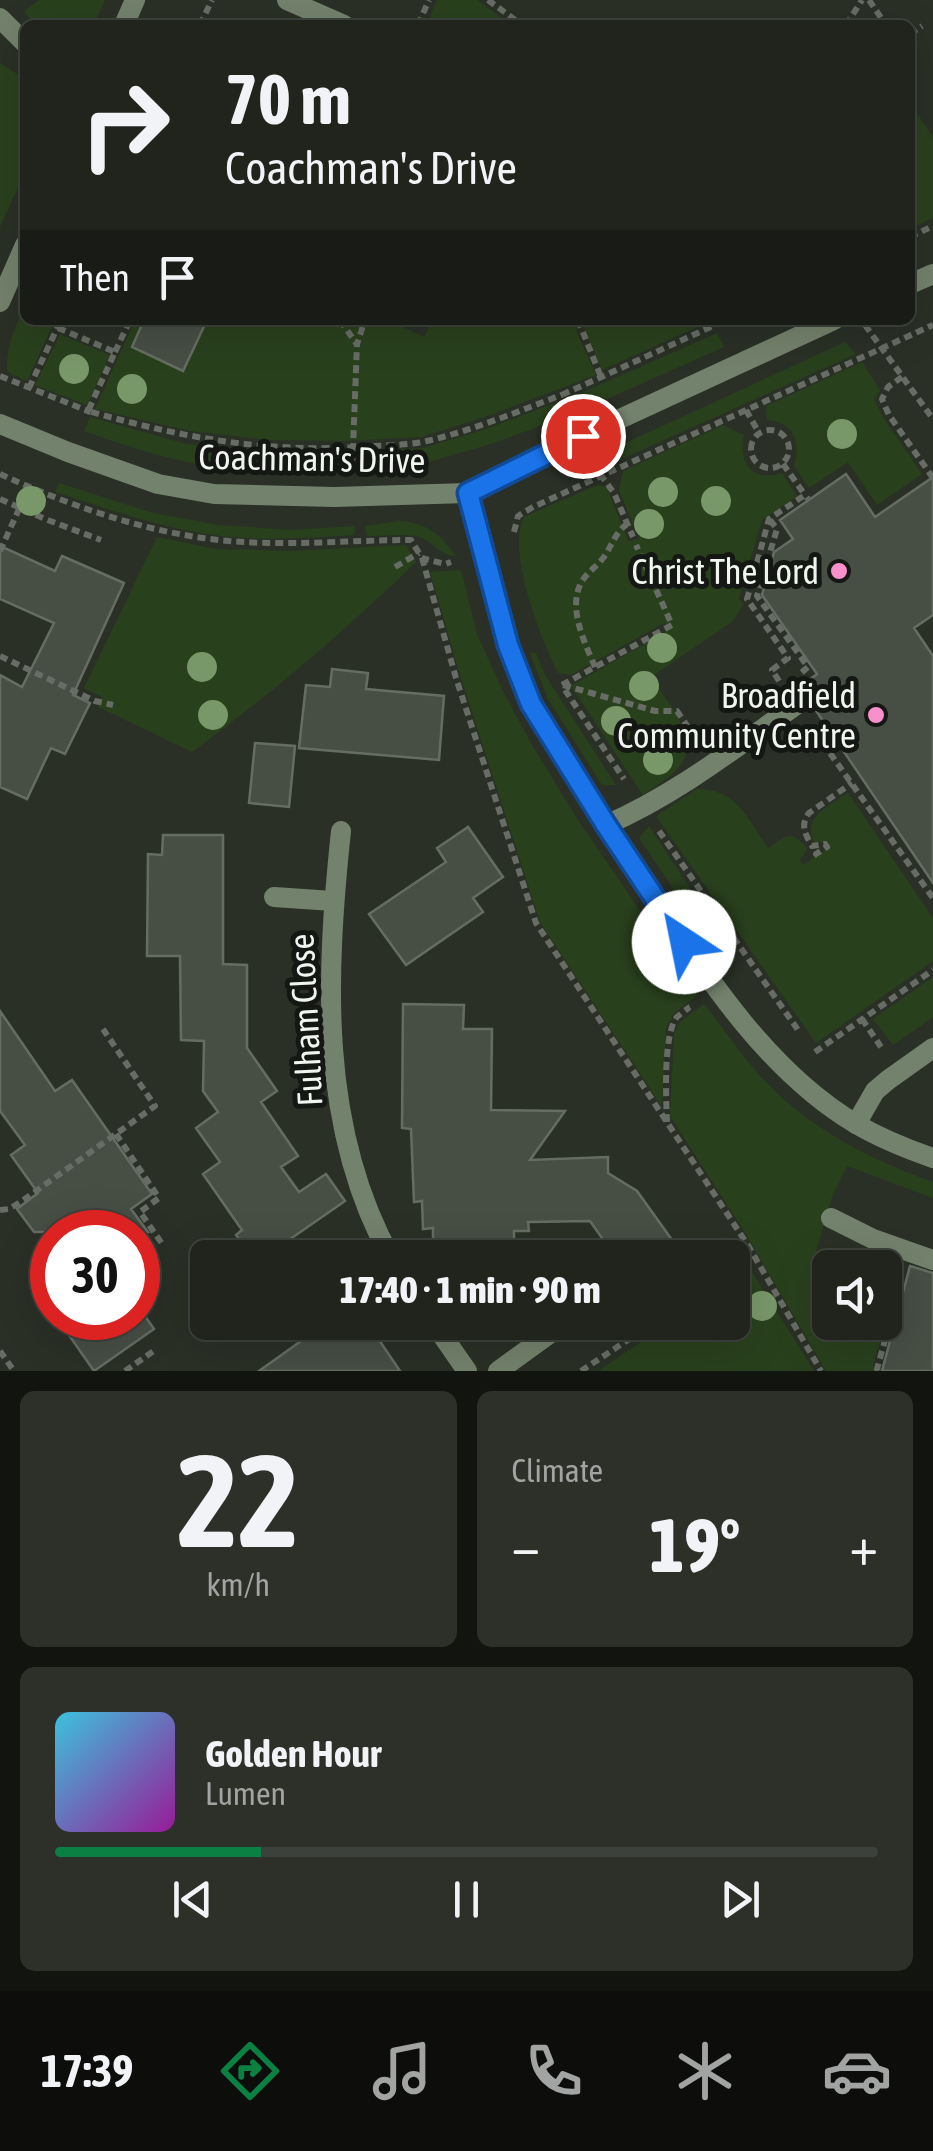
<!DOCTYPE html>
<meta charset="utf-8">
<style>
body{margin:0;font-family:"Asap Condensed",sans-serif;background:#2d3029;color:#f1f3f6;height:100vh;display:flex;flex-direction:column;font-size:38px;white-space:nowrap}
*{box-sizing:border-box;margin:0}
p{font-size:32px;color:#a2a4a3}
.icon{flex:none;width:55px;height:55px;fill:none;stroke:currentColor;stroke-width:2;stroke-linecap:round;stroke-linejoin:round}
.map{position:relative;height:1371px;overflow:hidden}
.drawer{display:flex;flex-direction:column;gap:20px;padding:20px;background:#12140f;flex:1}
.drawer>*{flex:none}
.guide{position:absolute;left:20px;top:20px;width:895px;height:305px;border-radius:15px;box-shadow:0 10px 40px #0002,0 0 0 2px #3d413b;background:#20241c;color:#f1f3f6;overflow:hidden}
.controls{position:absolute;left:812px;top:1250px;display:grid;gap:20px}
.controls a{display:grid;place-items:center;width:90px;height:90px;border-radius:15px;background:#20241c;box-shadow:0 10px 40px #0002,0 0 0 2px #3d413b;font-size:50px}
.speed{position:absolute;left:30px;top:1210px;display:flex;gap:20px;font-size:50px;font-weight:700;text-align:center}
.speed>*{display:grid;place-content:center;width:130px;height:130px;border-radius:50%;background:#20241c;box-shadow:0 10px 40px #0002,0 0 0 2px #3d413b;line-height:1}
.speed .limit{border:15px solid #d22;background:#fff;color:#111}
.pin{position:absolute;display:grid;place-items:center;width:85px;height:85px;color:#fff;margin:-42px;border:5px solid #fff;border-radius:50%;box-shadow:0 2px 10px #0007}
.me{position:absolute;width:110px;margin:-55px;rotate:326deg;stroke-linejoin:round;filter:drop-shadow(0 0 8px #0008)}
.turn{display:flex;align-items:center;gap:35px;height:210px;padding:0 40px;font-size:45px}
.turn .icon{width:130px;height:130px;stroke-width:2.5}
.turn b{display:block;font-size:70px;line-height:85px}
.then{display:flex;align-items:center;height:95px;padding:0 40px;background:#0003;gap:20px;font-size:38px}
.big{font-size:75px;font-weight:800;line-height:1.1}
.drawer .tile{flex:1;display:flex;flex-direction:column;justify-content:center;gap:15px;min-width:0;padding:0 35px;border-radius:15px;background:#2d3029}
.drawer .dial{align-items:center;gap:0}
.dial b{font-size:130px;line-height:1}
.song{display:flex;align-items:center;gap:30px}
.cover{width:120px;height:120px;border-radius:15px;background:linear-gradient(135deg,hsl(190 70% 55%),hsl(300 70% 35%))}
.played{height:10px;border-radius:5px;background:linear-gradient(90deg,#0b8043 25%,#3d413b 25%)}
.keys{display:flex;justify-content:space-around;direction:ltr}
.heat{display:flex;justify-content:space-between;align-items:center;font-size:55px;direction:ltr}
.drawer .tiles{flex:1;display:grid;gap:20px;grid-template-columns:1fr 1fr}
.tile:last-child{grid-column:span 2}
.trip{position:absolute;left:190px;top:1240px;width:560px;height:100px;border-radius:15px;background:#20241c;box-shadow:0 10px 40px #0002,0 0 0 2px #3d413b;font-weight:800;line-height:100px;text-align:center}
.tab-bar{display:flex;height:160px;justify-content:space-around;align-items:center;background:#0d0e0b;color:#a2a4a3}
.tab-bar .icon{width:70px;height:70px}
.tab-bar .active{color:#0b8043}
.tab-bar b{font-size:45px;color:#f1f3f6}
.map>svg:first-child{display:block}
</style>
<div class="map">
<svg width="933" height="1371" viewBox="0 0 933 1371">
<rect width="100%" height="100%" fill="#2a3026"/>
<path fill="#29401d" d="M39 0H105L94 25H35L24 11Z
M437 0H477L511 25H426Z
M0 63 25 79V172L0 227Z
M916 112 933 137V218L910 229V113Z
M25 304V320H55L27 381 11 374 7 370C6 346 16 326 25 304Z
M135 320H388L424 337 432 320H713L602 370 583 326 576 330 596 375 485 417 421 437 344 441 270 440 190 431 95 409Z
M717 333 724 347 582 410 574 396Z
M60 334 110 355 87 405 35 385Z
M845 342 856 354 606 466 601 454Z
M862 362 880 390 874 400 882 416 922 474 877 505 848 462 809 488 794 466C801 442 794 422 767 420L766 406Z
M560 401 567 416 491 444 425 463 360 470 357 452 423 448 486 429Z
M90 417 186 444 276 454 347 455 349 473C303 472 257 472 211 466 168 460 125 446 84 431Z
M723 425 744 435C737 463 754 483 782 473L797 496 762 520 739 598 743 605 733 621 651 677C667 703 706 741 676 770 667 780 654 787 643 795L571 686 669 630 664 623 571 675 558 673C541 639 506 552 524 517L597 485 603 486 607 489 629 542 639 538 619 491 623 471Z
M59 483 153 513 219 525 291 530 355 526 354 535C310 538 266 541 221 536 165 530 109 509 55 492Z
M399 521C425 522 442 535 456 556 440 556 434 542 419 537 404 533 383 536 367 536L365 526Z
M157 537 216 549 290 551 406 545 416 562C346 630 271 694 192 752L98 707 102 697 84 688Z
M461 570 477 634 500 685 529 740 578 820 698 995 674 1013 666 1028 662 1107 540 922 460 675 430 572Z
M530 653H536L545 675 616 785H602L548 699Z
M697 789C737 789 748 819 768 848 785 837 792 828 807 849L800 860 803 865 830 847 826 842H814C802 817 830 805 848 793L933 918V961L816 1043 656 816Z
M649 826 737 960 726 967 639 838Z
M933 977V1017L893 1045 873 1019Z
M704 1004C725 1030 744 1060 767 1083 813 1131 872 1160 933 1182V1198L847 1166 832 1197 813 1262 830 1271V1322H885V1296L895 1270 899 1272 873 1366 883 1371H826L742 1228 670 1116 674 1033 680 1022Z
M749 1267 814 1371H598L669 1323 732 1322 733 1279Z"/>
<path fill="#474e44" stroke="#656d62" stroke-width="2.5" d="M144 320H207L183 371 132 347Z
M846 474 875 517 933 477V615L914 628 933 656V883L800 687 817 674 762 595 774 552 793 539 780 520Z
M0 546 55 571 62 556 124 583 73 695 90 703 65 754 51 748 27 799 0 787V675L22 687 54 623 0 599Z
M332 669 368 673 366 689 444 696 439 760 299 748 306 685 330 687Z
M255 743 295 746 289 807 249 803Z
M468 827 503 877 473 898 483 912 406 965 369 914 446 862 437 848Z
M163 835H223V964L247 965V1048L277 1091 261 1102 298 1156 281 1167 299 1192 326 1174 345 1201 263 1258H252L236 1235 242 1230 203 1174 220 1162 196 1128 218 1112 203 1091 204 1041 181 1040 180 956H147L148 854 162 855Z
M403 1004 464 1005 463 1029H492L491 1110 565 1111 530 1160 608 1157V1173L637 1191 685 1258H616L590 1221 528 1222 529 1231H514V1245L452 1247V1241L433 1242V1228L423 1229 422 1201 414 1202 411 1129 402 1128Z
M0 1011 55 1091 72 1080 152 1194 131 1209 148 1232H34L17 1209 38 1193 11 1155 25 1145 0 1111Z
M910 1266 933 1273V1371H882Z
M138 1306 154 1329 94 1371 57 1318H138Z
M299 1322H367L400 1371H259L308 1336Z"/>
<g fill="none" stroke-linecap="round" stroke-linejoin="round">
<path stroke="#676c64" stroke-width="6" stroke-dasharray="8 5" stroke-linecap="butt" d="M488 0 522 25
M869 0 886 25
M200 25 212 0
M418 25 429 0
M846 25 862 0
M910 34 922 26
M910 237 933 226
M340 320 356 343
M578 320 601 377
M865 325 933 419
M58 328 115 352 88 411C187 439 271 454 374 446 391 445 410 445 427 441 474 430 519 411 564 394
M115 352 130 320
M0 376 88 411 87 414
M902 377 888 387 882 399 889 415 933 478
M29 388 61 320
M570 408 564 394 726 320
M746 410 759 433
M751 449a19 19 0 1 1 38 0a19 19 0 1 1-38 0Z
M355 464 353 448 357 344 365 320
M783 464 805 495
M0 474C68 505 144 532 219 540 283 547 347 540 411 540L422 558 445 564 451 562
M600 474 614 493 633 537
M0 499 45 519 101 540
M770 520 777 529 757 596 808 667 801 673
M514 532 518 516 533 507 933 325
M0 551 29 487
M422 558 456 678 536 923 749 1247 821 1371
M395 567 419 553
M0 656 95 701 113 705
M595 667C584 641 567 607 582 581 588 572 597 566 604 557 612 545 615 533 627 524
M779 681 772 670 788 658 747 599 769 519 805 495 808 499
M562 685 672 625 636 545
M563 685 655 711H677L697 740
M565 690 624 779
M815 732 933 898
M659 831 798 1030
M818 856 816 854 827 847 825 844 812 846C805 834 800 825 809 813L852 783
M862 1019 881 1047
M815 1052 933 970
M667 1122C666 1099 663 1034 677 1017 678 1016 688 1008 690 1007
M116 1134 159 1198 140 1212 163 1245
M0 1210 9 1209 22 1201 155 1106 103 1029
M0 1351 14 1371
M125 1371 155 1350
M581 1371 655 1322
M878 1371 877 1369 901 1282"/>
<path stroke="#73826c" stroke-width="20" d="M606 825C675 795 735 748 796 705
M856 1124 875 1091 888 1080 933 1048
M831 1218 873 1239 933 1260"/>
<path stroke="#73826c" stroke-width="20" d="M287 0 344 25
M0 18 25 43
M124 25 135 0
M0 302 25 245
M468 493C486 563 501 632 529 698 538 721 554 743 567 764 586 794 605 824 625 854 689 948 756 1065 856 1124 880 1138 907 1149 933 1158
M341 831C326 974 318 1127 391 1258
M274 897 333 901
M433 1322 467 1371
M498 1371 566 1322"/>
<path stroke="#73826c" stroke-width="20" d="M910 284 933 274
M0 424 68 452 158 484 214 494 334 497 468 493 583 436 834 320"/>
</g>
<g fill="#79986a">
<circle cx="74" cy="369" r="15"/>
<circle cx="132" cy="389" r="15"/>
<circle cx="842" cy="434" r="15"/>
<circle cx="663" cy="492" r="15"/>
<circle cx="31" cy="501" r="15"/>
<circle cx="716" cy="501" r="15"/>
<circle cx="649" cy="524" r="15"/>
<circle cx="662" cy="648" r="15"/>
<circle cx="202" cy="667" r="15"/>
<circle cx="644" cy="686" r="15"/>
<circle cx="213" cy="715" r="15"/>
<circle cx="616" cy="721" r="15"/>
<circle cx="658" cy="760" r="15"/>
<circle cx="762" cy="1306" r="15"/>
</g>
<g fill="none" stroke-linecap="round" stroke-linejoin="round">
<defs>
<path id="route" d="M583 436 468 493 508 645 531 704 606 825 684 942"/>
</defs>
<use href="#route" stroke="#114b97" stroke-width="25"/>
<use href="#route" stroke="#1a73e8" stroke-width="18"/>
</g>
<g fill="#f890cb" stroke="#141713" stroke-width="4">
<circle cx="839" cy="571" r="10"/>
<circle cx="876" cy="715" r="10"/>
</g>
<g text-anchor="middle" dominant-baseline="central" stroke-width="10" stroke-linejoin="round" paint-order="stroke">
<g font-size="35" fill="#f0f5ef" stroke="#141713">
<text transform="translate(312 458) rotate(1)">Coachman's Drive</text>
<text transform="translate(305 1020) rotate(-93)">Fulham Close</text>
</g>
<g font-size="35" fill="#f0f5ef" stroke="#141713" text-anchor="end">
<text x="819" y="571">Christ The Lord</text>
<text x="856" y="695">Broadfield<tspan x="856" dy="40">Community Centre</tspan></text>
</g>
</g>
</svg>
<div class="controls">
<a><svg class="icon" aria-label="sound" viewBox="0 0 24 24"><path d="M4 9h4l5-4v14l-5-4H4zM17 9q2 3 0 6"/></svg></a>
</div>
<div class="speed"><div class="limit">30</div></div>
<div class="pin" style="left:583px;top:436px;background:#d93025"><svg class="icon" aria-label="arrive" viewBox="0 0 24 24"><path d="M6 21V4h12l-3 4 3 4H6"/></svg></div>
<svg class="me" style="left:684px;top:942px" viewBox="-20 -20 40 40"><circle r="19" fill="#fff"/><path d="M0-13L10 11 0 6-10 11z" fill="#1a73e8"/></svg>
<div class="trip">17:40 · 1 min · 90 m</div>
<div class="guide">
<div class="turn"><svg class="icon" aria-label="right" viewBox="0 0 24 24"><path d="M7 20v-9h11M14 6l5 5-5 5"/></svg><div><b>70 m</b>Coachman's Drive</div></div>
<div class="then">Then<svg class="icon" aria-label="arrive" viewBox="0 0 24 24"><path d="M6 21V4h12l-3 4 3 4H6"/></svg></div>
</div>
</div>
<section class="drawer">
<div class="tiles">
<div class="tile dial"><b>22</b><p>km/h</p></div>
<div class="tile"><p>Climate</p>
<div class="heat"><a>−</a><b class="big">19°</b><a>+</a></div>
</div>
<div class="tile">
<div class="song"><i class="cover"></i><div><b>Golden Hour</b><p>Lumen</p></div></div>
<div class="played"></div>
<div class="keys"><svg class="icon" aria-label="previous" viewBox="0 0 24 24"><path d="M18 5L8 12l10 7zM5 5v14"/></svg><svg class="icon" aria-label="pause" viewBox="0 0 24 24"><path d="M8 5v14M16 5v14"/></svg><svg class="icon" aria-label="next" viewBox="0 0 24 24"><path d="M6 5l10 7-10 7zM19 5v14"/></svg></div>
</div>
</div>
</section>
<nav class="tab-bar">
<b>17:39</b>
<svg class="icon active" aria-label="directions" viewBox="0 0 24 24"><path d="M12 3l9 9-9 9-9-9zM9 14v-3h6M13 9l2 2-2 2"/></svg>
<svg class="icon" aria-label="music" viewBox="0 0 24 24"><path d="M9 18V5l10-2v13"/><circle cx="6" cy="18" r="3"/><circle cx="16" cy="16" r="3"/></svg>
<svg class="icon" aria-label="phone" viewBox="0 0 24 24"><path d="M5 4h4l2 5-3 2q2 4 5 5l2-3 5 2v4C11 20 4 13 5 4z"/></svg>
<svg class="icon" aria-label="climate" viewBox="0 0 24 24"><path d="M12 3v18M4 7l16 10M4 17L20 7"/></svg>
<svg class="icon" aria-label="car" viewBox="0 0 24 24"><path d="M5 17H2v-5l4-1 3-4h7l3 4 3 1v5h-3M9 17h6M6 11h13"/><circle cx="7" cy="17" r="2"/><circle cx="17" cy="17" r="2"/></svg>
</nav>
